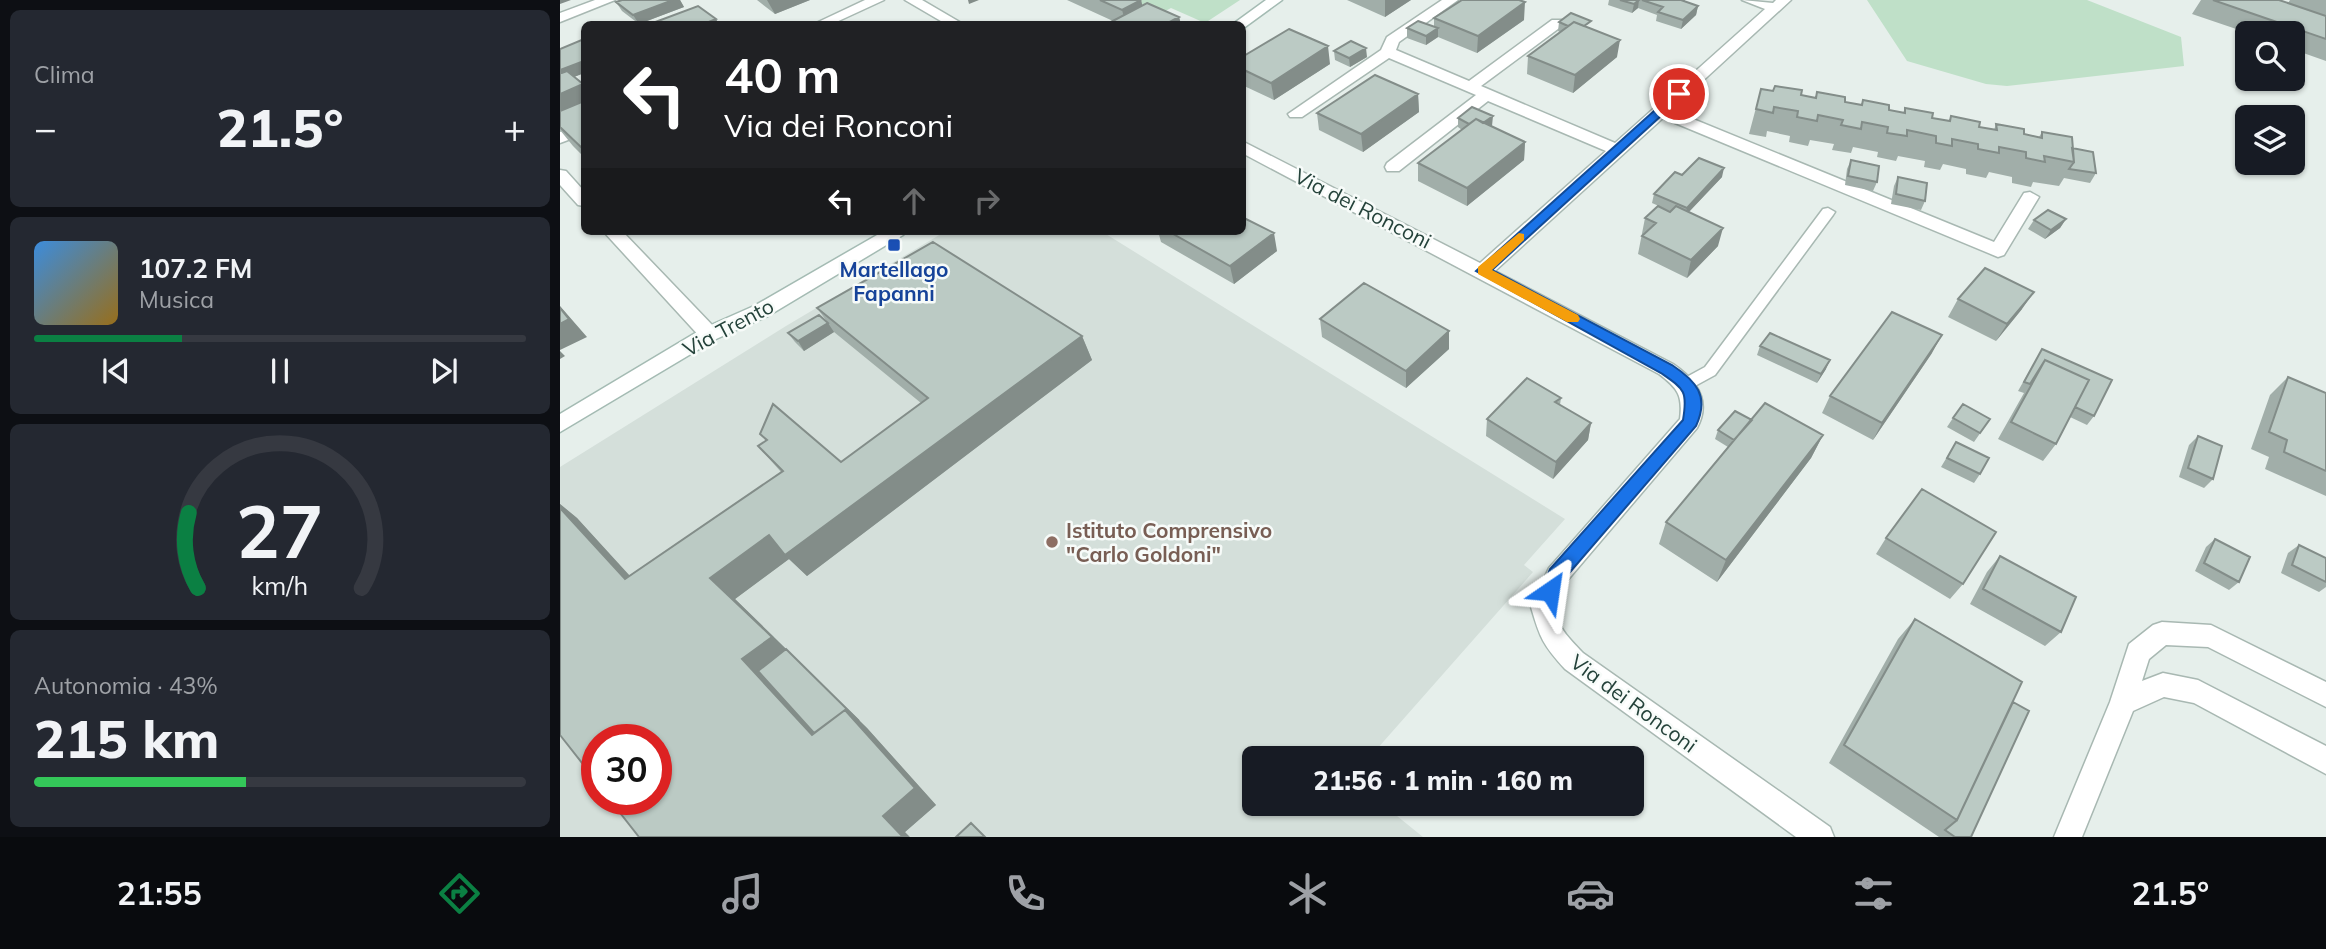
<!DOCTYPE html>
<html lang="it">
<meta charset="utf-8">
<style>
body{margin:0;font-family:Mulish,sans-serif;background:#242831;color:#f1f3f6;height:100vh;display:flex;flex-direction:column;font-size:26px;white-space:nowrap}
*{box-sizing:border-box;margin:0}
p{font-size:23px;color:#9ea1a6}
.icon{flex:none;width:38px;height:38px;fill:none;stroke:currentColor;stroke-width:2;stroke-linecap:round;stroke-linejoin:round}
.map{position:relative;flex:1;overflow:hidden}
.panel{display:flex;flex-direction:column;gap:10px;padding:10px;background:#0d0f14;width:560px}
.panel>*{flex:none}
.guide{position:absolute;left:21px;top:21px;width:665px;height:214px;border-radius:10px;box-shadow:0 2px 5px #0004;background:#202124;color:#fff;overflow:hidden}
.controls{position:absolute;left:1675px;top:21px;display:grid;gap:14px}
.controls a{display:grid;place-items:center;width:70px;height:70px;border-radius:10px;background:#171b24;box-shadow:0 2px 5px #0004;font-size:35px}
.speed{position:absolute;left:21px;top:724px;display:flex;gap:14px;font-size:35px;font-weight:700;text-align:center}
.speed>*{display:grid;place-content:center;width:91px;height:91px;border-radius:50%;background:#171b24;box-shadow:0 2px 5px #0004;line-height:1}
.speed .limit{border:10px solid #d22;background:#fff;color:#111}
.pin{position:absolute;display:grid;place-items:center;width:60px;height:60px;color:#fff;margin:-30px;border:4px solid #fff;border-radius:50%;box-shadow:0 2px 7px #0007}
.me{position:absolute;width:77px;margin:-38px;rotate:32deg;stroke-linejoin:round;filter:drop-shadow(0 0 5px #0008)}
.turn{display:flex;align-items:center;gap:24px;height:147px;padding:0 28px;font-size:32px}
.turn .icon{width:91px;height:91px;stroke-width:2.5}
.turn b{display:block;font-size:49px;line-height:60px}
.lanes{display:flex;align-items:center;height:66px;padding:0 28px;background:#0003;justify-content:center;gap:35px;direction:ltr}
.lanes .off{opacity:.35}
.big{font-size:52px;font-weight:800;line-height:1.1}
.panel .card{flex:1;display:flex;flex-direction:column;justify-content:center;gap:10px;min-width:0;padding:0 24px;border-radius:10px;background:#242831}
.panel .dial{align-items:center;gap:0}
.dial svg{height:182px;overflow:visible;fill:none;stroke:#363941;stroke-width:7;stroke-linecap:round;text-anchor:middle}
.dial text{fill:#f1f3f6;stroke:none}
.song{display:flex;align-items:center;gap:21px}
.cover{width:84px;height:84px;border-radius:10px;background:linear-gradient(135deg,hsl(210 70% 55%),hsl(40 70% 35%))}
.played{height:7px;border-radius:4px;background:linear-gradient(90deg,#0b8043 30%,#363941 30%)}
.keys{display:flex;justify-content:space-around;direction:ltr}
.heat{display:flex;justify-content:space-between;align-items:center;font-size:38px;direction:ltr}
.charge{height:10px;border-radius:5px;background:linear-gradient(90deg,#34c759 43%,#363941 0)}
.trip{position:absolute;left:682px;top:746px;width:402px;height:70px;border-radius:10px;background:#171b24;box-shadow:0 2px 5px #0004;font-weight:800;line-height:70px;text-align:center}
.menu{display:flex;height:112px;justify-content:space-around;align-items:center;background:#090b0e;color:#9ea1a6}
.menu .icon{width:49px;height:49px}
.menu .active{color:#0b8043}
.menu b{font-size:32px;color:#f1f3f6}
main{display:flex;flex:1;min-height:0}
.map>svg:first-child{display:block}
</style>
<main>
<section class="panel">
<div class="card"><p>Clima</p>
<div class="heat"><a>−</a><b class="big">21.5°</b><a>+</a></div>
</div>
<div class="card">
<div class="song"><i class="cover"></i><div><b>107.2 FM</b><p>Musica</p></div></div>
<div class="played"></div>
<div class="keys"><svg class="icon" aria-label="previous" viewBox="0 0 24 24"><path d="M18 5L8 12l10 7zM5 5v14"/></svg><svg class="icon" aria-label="pause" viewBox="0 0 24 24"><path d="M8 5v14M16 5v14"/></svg><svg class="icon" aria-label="next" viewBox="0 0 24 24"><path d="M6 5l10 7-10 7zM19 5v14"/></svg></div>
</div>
<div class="card dial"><svg viewBox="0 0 100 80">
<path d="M14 69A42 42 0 1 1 86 69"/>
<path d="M14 69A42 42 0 0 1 10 36" stroke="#0b8043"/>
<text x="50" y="56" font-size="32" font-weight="700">27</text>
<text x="50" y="72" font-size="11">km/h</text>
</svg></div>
<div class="card"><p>Autonomia · 43%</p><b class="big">215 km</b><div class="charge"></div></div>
</section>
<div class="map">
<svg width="1766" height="837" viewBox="0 0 1766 837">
<rect width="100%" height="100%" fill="#e6efeb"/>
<path fill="#d4dfda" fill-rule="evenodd" d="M386 231H541L1005 519 964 565 973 572 809 758H695V803H821L863 837H0V467L226 326ZM37 740H96V800H37Z"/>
<path fill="#bfe0c8" d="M557 0H680L645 23 611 8 594 17Z
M1307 0H1527L1621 37 1624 66 1447 86 1426 84 1347 61Z"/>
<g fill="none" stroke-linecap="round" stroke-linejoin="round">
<defs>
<path id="lane" d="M1268 208 1275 212 1273 215 1155 375 1133 387H1123L1120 383 1123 379 1145 367 1263 209Z"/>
<path id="street" d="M35 0H55L0 22V13Z
M305 0H324L272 24H254Z
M345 0H362L403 24H386Z
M882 0H898L839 42 836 50 909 81 992 20H1002V26L921 86 1055 143 1205 9 1182 0 1213 3 1216 0H1231L1111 110 1434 242 1464 193 1470 192 1479 197 1444 255 1438 257 1103 118 935 271 1113 364C1135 379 1152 400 1137 428L1006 582C990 618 996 625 1023 653L1270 827 1274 837H1236L1005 669C983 645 980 638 971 607L989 568 1120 419C1123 396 1118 388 1099 374L682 153V141L920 263 1046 151 928 101 839 171H827L825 167 827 163 916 95 829 58 742 117H730L728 114 821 50 827 37Z
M24 123V134L0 143V132Z
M0 170 6 171 24 191V206L18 205 0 185Z
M43 231H62L156 329 159 334 156 339H142Z
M1602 622 1651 625 1766 682V707L1648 647 1606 645 1589 659 1582 681 1603 673 1638 680 1766 746V774L1634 703 1604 697 1573 711 1522 837H1494L1550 702 1569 644 1593 625Z"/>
<path id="secondary" d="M706 0H722L685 27 673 24Z
M324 231H346L343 235 208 316 156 339 0 432V414L142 329 194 306Z"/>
</defs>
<use href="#lane" stroke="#a8b8b2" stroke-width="3"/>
<use href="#street" stroke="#a8b8b2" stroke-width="3"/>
<use href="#secondary" stroke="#a4bbb3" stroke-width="3"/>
<use href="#lane" fill="#fff" fill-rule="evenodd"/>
<use href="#street" fill="#fff" fill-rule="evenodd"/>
<use href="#secondary" fill="#fff" fill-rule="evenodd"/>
</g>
<path fill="#a1aea9" d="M62 0H120L124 7 79 24 62 11 56 2Z
M197 0H250L215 14Z
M507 0H581L582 5 619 17 621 24H547L553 21Z
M787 0H851L825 17Z
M1049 0H1125V1L1138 6 1136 15 1121 29 1096 21 1097 15 1078 8 1072 13 1048 5Z
M1641 0H1719L1728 3 1730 0H1766V61L1732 49V33H1688L1632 14Z
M874 18 964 20 917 53 878 37 866 45 847 38V28L874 27Z
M999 22 1030 28 1057 57 1013 93 967 74 968 56 1000 32 998 31Z
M0 49 24 73 14 77 24 87V157L13 146 0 130Z
M774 51 807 57 790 67 775 60Z
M682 57 770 64 714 100 682 85Z
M1201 89 1255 98 1257 92 1285 102 1301 105 1303 100 1329 110 1343 113 1345 108 1372 118 1389 121 1391 116 1419 127 1434 130 1436 124 1464 134 1479 137 1482 132 1512 148 1536 173 1530 183 1504 178 1499 186 1473 182 1471 187 1452 183V177L1429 172 1426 178 1406 174V169L1383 164 1380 170 1364 167 1365 161 1338 156 1336 161 1317 157 1318 152 1293 147 1291 153 1272 150 1274 144 1250 140 1248 146 1229 142 1230 136 1207 131 1206 137 1189 134Z
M858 94 859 112 803 152 759 130 757 113Z
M898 118 932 126H931L965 142 964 160 907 206 858 181V163L902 130 898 127Z
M1291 160 1317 182 1313 191 1285 185 1287 169Z
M1122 175 1162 177 1129 212 1158 246 1127 278 1078 254 1085 218 1110 211 1092 203 1094 194Z
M1338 177 1365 201 1361 210 1331 204 1334 186Z
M1506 219 1500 228 1485 239 1468 229 1474 220Z
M598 231H682L717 251 674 284 601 242Z
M1398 299 1462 309 1436 341 1388 317Z
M257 308 522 336 532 360 247 576 229 559 175 599 307 728 376 805 345 832 0 735V504L17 518 69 576 221 472 198 446 206 441 200 434 281 462 361 403 274 332 244 351 235 342 228 333 268 323Z
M760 319 889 331V349L846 388 762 337Z
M1200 346 1266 369 1257 383 1197 355Z
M1482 349 1534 416 1527 425 1510 417 1496 444 1483 461 1438 439 1464 393 1458 391Z
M1372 353 1313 440 1262 413 1270 396Z
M1728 377 1766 393V496L1705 469 1709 457 1691 449 1710 395Z
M1001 398 1000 405 1031 423 1028 440 993 479 926 436 927 419Z
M1393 418 1430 419 1414 442 1387 427Z
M1192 420 1263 435 1251 458 1157 582 1099 544 1106 522 1168 447 1155 439 1158 430Z
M1638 436 1653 479 1644 488 1619 477 1629 445Z
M1396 442 1420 474 1414 483 1381 467Z
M1326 538 1403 584 1390 599 1316 554Z
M1655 539 1679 582 1669 590 1635 571 1646 547Z
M1739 545 1766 558V587L1759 592 1721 573 1728 553Z
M1440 556 1501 632 1485 646 1410 604 1427 572Z
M1355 619 1453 702 1411 837H1379L1269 763 1338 639Z"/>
<path fill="#838d89" d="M0 0H11L0 4Z
M113 0H120L124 7 79 24 73 15Z
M207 0H250L215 14Z
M408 0H419L409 4Z
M581 0 585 17 566 24 562 10Z
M825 0H851L825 17Z
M1079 0 1078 8 1072 13 1074 4Z
M965 2 964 20 917 53 918 36Z
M1138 6 1136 15 1121 29 1123 20Z
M619 17 621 24H606Z
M156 19 159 24H144Z
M878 28V37L866 45V36Z
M1060 40 1057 57 1013 93 1015 75Z
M768 46 770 64 714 100 711 83Z
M806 48 807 57 790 67 789 58Z
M24 61V73L4 81 0 76V70Z
M23 84 24 87V107L0 117V94Z
M858 94 859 112 803 152 801 134Z
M933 116 932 126 916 137V128Z
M965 142 964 160 907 206V188Z
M1164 168 1162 177 1124 217 1127 208Z
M1506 219 1500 228 1485 239 1491 230Z
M1163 228 1158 246 1127 278 1131 260Z
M714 233 717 251 674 284 670 266Z
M1474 292 1462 309 1436 341 1447 324Z
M0 306 27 337 0 350Z
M268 323 274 332 244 351 238 341Z
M889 331V349L846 388V371Z
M1382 335 1372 353 1313 440 1322 423Z
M522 336 532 360 247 576 229 559 175 599 307 728 376 805 345 832 350 837H343L323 816 252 735 182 659 150 578 209 535Z
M0 351 5 356 0 359Z
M1270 360 1266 369 1257 383 1261 374Z
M1031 423 1028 440 993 479 996 462Z
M1263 435 1251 458 1157 582 1166 560Z
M0 504 17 518 92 600 65 579 0 508Z"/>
<path fill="#bbcac4" stroke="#838d89" stroke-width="2" d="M62 0H113L73 15 56 2Z
M540 0H581L562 10Z
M902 0H959L965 2 918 36 874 18Z
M1060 0H1079L1074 4Z
M1082 0H1121L1138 6 1123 20 1098 12 1103 7Z
M1653 0H1719L1766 16V39Z
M587 3 619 17 606 24H547Z
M138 6 156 19 144 24H90Z
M1011 13 1031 21 1024 26 1014 22 1008 26 999 22Z
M858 21 878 28 866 36 847 28Z
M1014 22 1060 40 1015 75 968 56Z
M729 29 768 46 711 83 682 69V57Z
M24 39V61L0 70V49Z
M791 41 806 48 789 58 774 51Z
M7 71 23 84 0 94V72L2 73Z
M815 75 858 94 801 134 757 113Z
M1215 86 1242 90 1241 95 1256 98 1257 92 1285 97V102L1302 105 1303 100 1329 105V110L1345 113V108L1373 113 1372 118 1390 121 1391 116 1420 122 1419 127 1437 130 1436 124 1464 129V134L1482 138V132L1512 137 1514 162 1484 156 1485 162 1466 158V152L1439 147V153L1418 149V144L1392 139V146L1376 143V136L1347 130V136L1327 133 1328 127 1302 122 1301 129 1281 125 1283 120 1258 115 1257 121 1237 117 1238 111 1214 107 1213 113 1196 109 1201 89 1213 91Z
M24 101V150L0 127V111Z
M912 107 933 116 923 123 916 119 909 124 898 118Z
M916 119 965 142 907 188 858 163Z
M1512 148 1533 152 1536 173 1509 169 1514 162Z
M1139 158 1164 168 1127 208 1094 194 1115 172 1122 175Z
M1291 160 1319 166 1317 182 1288 176Z
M1338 177 1367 183 1365 201 1336 194Z
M1098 206 1110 212 1116 206 1163 228 1131 260 1082 236 1096 223 1085 218Z
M1488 210 1506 219 1491 230 1474 220Z
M682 217 714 233 670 266 608 231H682Z
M373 242 522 336 225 555 209 535 150 578 212 637 182 659 252 735 285 710 355 788 323 816 343 837H79L50 800H96V740H37V782L0 735V508L65 579 223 471 198 446 207 440 200 434 213 404 281 462 368 398 257 308Z
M1425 268 1474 292 1447 324 1398 299Z
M804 283 889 331 846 371 760 319Z
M0 308 9 319 0 324Z
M1332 312 1382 335 1322 423 1270 396Z
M259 315 268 323 238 341 228 333Z
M1210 333 1270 360 1261 374 1200 346Z
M1482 349 1552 380 1534 416 1515 407 1529 380 1485 360 1470 384 1464 382Z
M1485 360 1529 380 1496 444 1451 422Z
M1728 377 1766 393V471L1724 452 1727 440 1709 432Z
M967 378 1001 398 995 402 1031 423 996 462 927 419Z
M1205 403 1263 435 1166 560 1106 522Z
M1403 404 1430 419 1420 433 1393 418Z
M1175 411 1192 420 1174 440 1158 430Z
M1638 436 1662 446 1653 479 1628 468Z
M1396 442 1429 458 1420 474 1387 458Z
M1362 489 1436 532 1403 584 1326 538Z
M1655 539 1690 557 1679 582 1644 563Z
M1739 545 1766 558V582L1732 565Z
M1440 556 1516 597 1501 632 1423 589Z
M1355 619 1462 682 1397 820 1284 745Z
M226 649 299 721 285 710 254 733 198 671Z
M1453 702 1469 711 1411 837H1395L1385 830 1397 820Z
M411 823 425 837H396Z"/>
<path fill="#1a73e8" stroke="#114b97" stroke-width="2" d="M1115 92 1125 94 932 270 1112 365C1136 381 1150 396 1136 426L1004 579 996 597 990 599 984 597 981 591 990 569 1123 420C1128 391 1124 389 1101 373L916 271Z"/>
<path fill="#f59e0b" d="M959 233 964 234V240L932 270 1018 315 1020 319 1018 322H1007L918 274V267Z"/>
<rect fill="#1a4fb4" stroke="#f7fbf9" stroke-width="2.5" x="327" y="238" width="14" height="14" rx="3.5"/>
<circle fill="#8d6e63" stroke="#f7fbf9" stroke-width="2.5" cx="492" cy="542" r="7"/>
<g text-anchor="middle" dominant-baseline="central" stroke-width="5" stroke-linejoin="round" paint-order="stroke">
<g font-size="21" fill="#24423a" stroke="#f7fbf9">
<text transform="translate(803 208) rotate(27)">Via dei Ronconi</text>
<text transform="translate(168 327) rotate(-28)">Via Trento</text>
<text transform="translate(1074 703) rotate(36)">Via dei Ronconi</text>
</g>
<g font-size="21" font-weight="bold" fill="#164399" stroke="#f7fbf9">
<text x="334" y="269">Martellago<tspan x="334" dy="24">Fapanni</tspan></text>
</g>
<g font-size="21" font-weight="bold" fill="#785e54" stroke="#f7fbf9" text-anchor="start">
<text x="506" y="530">Istituto Comprensivo<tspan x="506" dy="24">"Carlo Goldoni"</tspan></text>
</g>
</g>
</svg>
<div class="controls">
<a><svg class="icon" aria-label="search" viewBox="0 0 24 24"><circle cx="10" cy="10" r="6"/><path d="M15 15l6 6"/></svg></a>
<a><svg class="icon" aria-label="layers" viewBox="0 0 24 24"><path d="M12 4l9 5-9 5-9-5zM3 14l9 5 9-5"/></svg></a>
</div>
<div class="speed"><div class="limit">30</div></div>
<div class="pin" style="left:1119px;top:94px;background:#d93025"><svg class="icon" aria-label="arrive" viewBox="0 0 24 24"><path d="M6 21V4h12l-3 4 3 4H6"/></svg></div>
<svg class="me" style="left:990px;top:591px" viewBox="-20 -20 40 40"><path d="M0-17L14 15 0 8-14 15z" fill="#1a73e8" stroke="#fff" stroke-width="4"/></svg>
<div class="trip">21:56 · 1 min · 160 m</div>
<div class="guide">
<div class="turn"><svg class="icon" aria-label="left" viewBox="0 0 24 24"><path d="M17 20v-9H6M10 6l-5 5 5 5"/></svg><div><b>40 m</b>Via dei Ronconi</div></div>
<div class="lanes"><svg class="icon" aria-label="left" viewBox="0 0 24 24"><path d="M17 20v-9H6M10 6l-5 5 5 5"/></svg><svg class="icon off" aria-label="ahead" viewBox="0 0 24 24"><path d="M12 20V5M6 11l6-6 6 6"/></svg><svg class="icon off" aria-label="right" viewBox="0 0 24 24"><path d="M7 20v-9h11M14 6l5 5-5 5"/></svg></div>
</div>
</div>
</main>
<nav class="menu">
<b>21:55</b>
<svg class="icon active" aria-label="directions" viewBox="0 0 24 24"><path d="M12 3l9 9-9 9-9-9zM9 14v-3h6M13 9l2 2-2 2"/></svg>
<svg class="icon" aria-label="music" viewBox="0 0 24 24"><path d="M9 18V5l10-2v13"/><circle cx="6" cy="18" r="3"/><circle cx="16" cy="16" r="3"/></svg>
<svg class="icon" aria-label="phone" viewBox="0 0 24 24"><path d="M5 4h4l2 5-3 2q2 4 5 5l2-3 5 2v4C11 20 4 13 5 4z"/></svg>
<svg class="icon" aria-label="climate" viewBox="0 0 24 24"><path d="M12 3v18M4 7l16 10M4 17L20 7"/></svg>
<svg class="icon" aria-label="car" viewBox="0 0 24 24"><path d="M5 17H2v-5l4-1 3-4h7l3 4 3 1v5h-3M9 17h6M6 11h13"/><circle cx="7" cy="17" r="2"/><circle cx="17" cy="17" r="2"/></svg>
<svg class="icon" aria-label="filters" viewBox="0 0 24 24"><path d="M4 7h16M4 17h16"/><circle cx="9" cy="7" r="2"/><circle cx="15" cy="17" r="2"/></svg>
<b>21.5°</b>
</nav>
